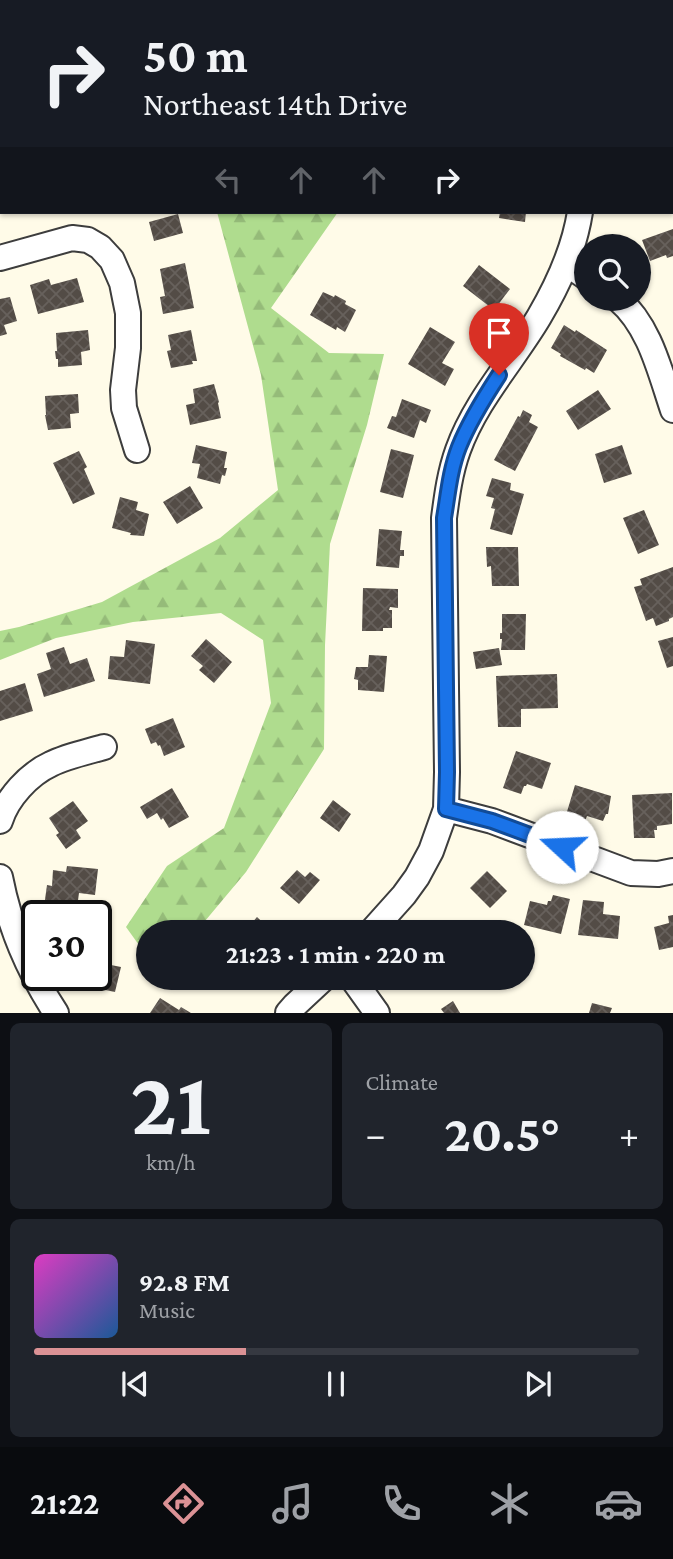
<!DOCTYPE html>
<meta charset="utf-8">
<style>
body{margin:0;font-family:"Crimson Pro",serif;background:#20242c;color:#f1f3f6;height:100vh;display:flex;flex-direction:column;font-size:26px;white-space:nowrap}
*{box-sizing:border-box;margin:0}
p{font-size:23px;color:#9ea1a6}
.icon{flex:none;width:38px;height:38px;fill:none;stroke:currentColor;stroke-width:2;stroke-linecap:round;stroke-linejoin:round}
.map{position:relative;height:1013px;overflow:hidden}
.details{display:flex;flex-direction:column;gap:10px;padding:10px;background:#0d0f14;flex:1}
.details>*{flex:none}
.guide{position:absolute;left:0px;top:0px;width:674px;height:214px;box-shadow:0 2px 5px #0004;background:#171b24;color:#f1f3f6;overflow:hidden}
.fabs{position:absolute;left:574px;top:234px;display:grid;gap:14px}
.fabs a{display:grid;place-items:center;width:77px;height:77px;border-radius:50%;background:#171b24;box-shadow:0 2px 5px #0004;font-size:35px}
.speed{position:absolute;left:21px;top:900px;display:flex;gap:14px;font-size:35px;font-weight:700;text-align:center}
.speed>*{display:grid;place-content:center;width:91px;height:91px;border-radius:50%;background:#171b24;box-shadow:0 2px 5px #0004;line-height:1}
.speed .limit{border:4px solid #111;border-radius:10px;background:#fff;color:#111}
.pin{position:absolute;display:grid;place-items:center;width:60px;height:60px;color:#fff;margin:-72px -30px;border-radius:50% 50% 50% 0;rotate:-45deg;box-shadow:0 0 7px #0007}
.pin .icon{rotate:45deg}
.me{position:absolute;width:77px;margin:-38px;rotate:290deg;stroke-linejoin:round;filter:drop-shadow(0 0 5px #0008)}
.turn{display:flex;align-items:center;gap:24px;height:147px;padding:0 28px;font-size:32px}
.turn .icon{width:91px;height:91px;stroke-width:2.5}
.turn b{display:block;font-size:49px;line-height:60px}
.lanes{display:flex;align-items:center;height:66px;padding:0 28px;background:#0003;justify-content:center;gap:35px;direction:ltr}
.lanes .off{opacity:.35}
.big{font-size:52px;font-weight:700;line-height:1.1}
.details .tile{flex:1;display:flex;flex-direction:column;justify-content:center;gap:10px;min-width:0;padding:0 24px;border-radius:10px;background:#20242c}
.details .dial{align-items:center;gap:0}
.dial b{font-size:91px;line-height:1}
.song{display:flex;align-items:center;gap:21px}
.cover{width:84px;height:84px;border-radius:10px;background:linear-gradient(135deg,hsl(310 70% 55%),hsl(210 70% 35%))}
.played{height:7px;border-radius:4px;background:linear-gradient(90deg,#db9295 35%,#363941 35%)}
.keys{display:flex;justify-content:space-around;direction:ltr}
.heat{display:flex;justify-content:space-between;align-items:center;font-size:38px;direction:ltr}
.details .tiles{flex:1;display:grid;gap:10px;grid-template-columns:1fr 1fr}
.tile:last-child{grid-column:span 2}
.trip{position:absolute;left:136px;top:920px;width:399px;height:70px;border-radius:35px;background:#171b24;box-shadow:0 2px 5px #0004;font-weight:700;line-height:70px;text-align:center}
.menu{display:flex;height:112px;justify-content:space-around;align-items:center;background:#090b0e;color:#9ea1a6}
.menu .icon{width:49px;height:49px}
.menu .active{color:#db9295}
.menu b{font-size:32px;color:#f1f3f6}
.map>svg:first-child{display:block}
</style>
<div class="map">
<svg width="673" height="1013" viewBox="0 0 673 1013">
<defs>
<pattern id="forest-firs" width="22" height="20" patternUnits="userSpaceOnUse" patternTransform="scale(1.75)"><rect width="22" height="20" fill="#afdc8e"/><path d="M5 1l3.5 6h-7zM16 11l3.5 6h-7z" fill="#95bb79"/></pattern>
<pattern id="building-cross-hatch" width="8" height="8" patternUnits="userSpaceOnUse" patternTransform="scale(1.75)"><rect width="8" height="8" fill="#534c46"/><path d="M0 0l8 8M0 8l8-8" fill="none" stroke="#67615c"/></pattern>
</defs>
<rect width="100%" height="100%" fill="#fffbe8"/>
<path fill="url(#forest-firs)" d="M217 212H338L271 308 329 353 384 354 367 425 330 544 325 645 324 749 246 872 195 933H149V959L126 927 167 866 224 828 271 703 263 640 221 613 133 622 56 638 0 660V631L19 627 102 602 220 538 278 490 261 375Z"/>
<path fill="url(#building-cross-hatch)" d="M500 212H526L525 222 499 218Z
M178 214 183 233 154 241 149 222Z
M673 229V256L667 258 666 255 650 261 642 240Z
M185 263 194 308 163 314 160 297 165 296 160 269Z
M479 265 510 289 494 310 463 286Z
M77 278 84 302 38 314 30 285 49 279 51 285Z
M323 292 334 297 335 295 346 301 345 304 356 310 345 332 337 327 336 330 310 315Z
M10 297 17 321 4 325 7 334 0 336V299Z
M564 325 575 332 576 330 607 350 594 373 586 368 585 370 560 356 561 354 551 348Z
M430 327 455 342 442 363 454 369 445 386 408 364Z
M88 330 90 350 81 352 82 365 58 367V359H56L55 351H57L56 333Z
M191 330 197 361H192L193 364 171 368 167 351 171 350 168 335Z
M214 384 219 402 218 403 221 418 190 425 186 405 195 403 193 389Z
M598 390 611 409 578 430 566 411Z
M78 394 79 413 70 414 71 428 48 430 45 415H46L45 396Z
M402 399 431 410 426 423 420 420 414 438 387 428 392 416 396 417Z
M523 410 532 415 529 422 538 427 515 471 494 460 518 416 520 417Z
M196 445 227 452 224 468H227L225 476 222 475 220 484 197 478 200 464 192 463Z
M622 445 632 474 604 483 595 454Z
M391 449 414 455 403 498 380 492Z
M79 451 87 467 84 469 95 494 73 504 53 463Z
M492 478 511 483 510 490 524 494 512 535 490 529 495 509 491 508 494 498 486 496Z
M190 486 203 508 177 524 163 502Z
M120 497 138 502 136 510 149 514 144 536 130 535 131 533 112 528Z
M644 510 659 545 638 554 623 518Z
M379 529 402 531 400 550H404V556H400L399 568 376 566Z
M486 547H518L519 586H492L491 566 487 567Z
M673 567V617L669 619V621L656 626 653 618 646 621 634 587 642 585 640 579Z
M363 588 398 589V608L390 607 389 610H392V628H383V631H362Z
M502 614H526L525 650H501L502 639H500V633H502Z
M673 637V666L667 668 658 641Z
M206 639 232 662 214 683 199 670 203 666 191 656Z
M126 640 155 644 150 684 108 679 110 656 124 657Z
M64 647 70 664 87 658 95 681 44 697 37 674 51 669 46 653Z
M499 648 502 665 476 669 473 652Z
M369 655 387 656 384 692 358 690V680L354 679 356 667H368Z
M557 674 558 708 521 709V727H498L496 676Z
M25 683 33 711 0 721V691Z
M173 718 185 747 164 756 160 745 158 746 156 742 151 744 145 729Z
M516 751 551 763 542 789 527 784 526 786H524L521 794 503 788Z
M575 785 611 796 608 814H606L603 821 587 816 585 821 566 815Z
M172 788 189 817 169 828 163 818 161 820 157 813 147 819 140 807Z
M672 793V824L657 826V830H654L655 838H634L632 795Z
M333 800 351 814 339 832 320 818Z
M73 801 88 821 76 830 81 838 66 849 56 835 59 833 49 818Z
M67 866 98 869 95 895 79 893 76 915 43 914 47 885 52 886 53 870 66 872Z
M297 870 305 877 310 872 320 880 299 904 280 888Z
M487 871 507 891 490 908 470 888Z
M553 895 570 899 561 934 524 925 530 901 547 905 548 901H551Z
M583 900 604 902 603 914 620 916 618 939 578 935Z
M673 915V947L659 950 654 927 669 923 668 916Z
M257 917 274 933H243Z
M96 962 121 967 115 992 71 983 72 975H96Z
M160 998 179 1010 181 1007 191 1013H150Z
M453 1001 460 1013H444L441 1009Z
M592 1003 612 1008 610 1013H589Z"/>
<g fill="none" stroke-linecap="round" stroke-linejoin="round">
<defs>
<path id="minor" d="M106 0 107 2
M557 0V2
M0 258 72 238 88 240 100 247 112 260 122 283 128 313V348L123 390 124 408 137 450
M567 264 586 277
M618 299C650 326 660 372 673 410
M446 809 492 821 631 873 658 874 673 871
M0 821C7 798 29 774 51 764 67 756 87 752 104 747
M0 877C10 928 28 970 56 1013
M370 933 404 895 417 877 431 851 446 809 447 772 444 518C447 495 450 472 458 450 476 400 513 361 539 317 559 283 574 250 580 212
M352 978 377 1013
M288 1013 295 1005 324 978"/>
<path id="major" d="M260 2 267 0
M0 76H2"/>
</defs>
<use href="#minor" stroke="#3d3d3d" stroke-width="28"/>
<use href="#major" stroke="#1b1b1b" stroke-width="35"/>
<use href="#minor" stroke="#fff" stroke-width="24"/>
<use href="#major" stroke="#ffdb58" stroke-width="32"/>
</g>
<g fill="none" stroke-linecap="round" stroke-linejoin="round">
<defs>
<path id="route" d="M499 375C484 398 469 422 459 447 450 470 448 494 444 518L447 772 446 809 492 821 562 847"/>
</defs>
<use href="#route" stroke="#114b97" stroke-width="18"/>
<use href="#route" stroke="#1a73e8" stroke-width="12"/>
</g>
</svg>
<div class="fabs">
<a><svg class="icon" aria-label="search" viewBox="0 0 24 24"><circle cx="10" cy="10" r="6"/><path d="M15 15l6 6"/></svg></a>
</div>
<div class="speed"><div class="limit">30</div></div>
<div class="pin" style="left:499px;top:375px;background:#d93025"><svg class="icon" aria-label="arrive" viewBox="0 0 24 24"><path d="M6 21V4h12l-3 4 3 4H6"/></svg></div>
<svg class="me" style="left:562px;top:847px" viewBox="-20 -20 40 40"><circle r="19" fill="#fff"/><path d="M0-13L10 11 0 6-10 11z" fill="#1a73e8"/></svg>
<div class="trip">21:23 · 1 min · 220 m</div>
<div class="guide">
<div class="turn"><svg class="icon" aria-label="right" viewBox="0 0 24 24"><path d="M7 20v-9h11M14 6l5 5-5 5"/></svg><div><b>50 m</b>Northeast 14th Drive</div></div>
<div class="lanes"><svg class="icon off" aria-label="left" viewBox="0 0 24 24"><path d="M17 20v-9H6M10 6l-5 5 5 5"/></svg><svg class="icon off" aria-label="ahead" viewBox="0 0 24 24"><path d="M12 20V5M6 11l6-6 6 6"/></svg><svg class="icon off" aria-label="ahead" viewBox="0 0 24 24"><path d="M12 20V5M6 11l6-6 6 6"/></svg><svg class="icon" aria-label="right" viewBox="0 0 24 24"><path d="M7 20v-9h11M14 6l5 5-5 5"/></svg></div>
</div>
</div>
<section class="details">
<div class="tiles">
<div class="tile dial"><b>21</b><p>km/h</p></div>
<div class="tile"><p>Climate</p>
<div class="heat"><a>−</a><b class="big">20.5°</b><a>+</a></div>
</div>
<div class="tile">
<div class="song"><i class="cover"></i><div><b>92.8 FM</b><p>Music</p></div></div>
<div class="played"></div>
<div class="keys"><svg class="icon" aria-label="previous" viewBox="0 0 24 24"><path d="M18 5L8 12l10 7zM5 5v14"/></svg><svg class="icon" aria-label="pause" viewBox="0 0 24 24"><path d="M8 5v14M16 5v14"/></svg><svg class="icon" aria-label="next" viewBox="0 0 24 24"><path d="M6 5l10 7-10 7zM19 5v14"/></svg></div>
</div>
</div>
</section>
<nav class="menu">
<b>21:22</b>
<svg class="icon active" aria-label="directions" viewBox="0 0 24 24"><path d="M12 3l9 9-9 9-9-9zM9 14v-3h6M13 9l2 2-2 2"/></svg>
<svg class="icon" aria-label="music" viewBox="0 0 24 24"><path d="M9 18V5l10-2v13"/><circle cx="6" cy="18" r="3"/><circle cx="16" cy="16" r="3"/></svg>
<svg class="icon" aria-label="phone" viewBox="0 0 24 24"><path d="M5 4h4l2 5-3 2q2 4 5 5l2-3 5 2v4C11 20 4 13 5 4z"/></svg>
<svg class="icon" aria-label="climate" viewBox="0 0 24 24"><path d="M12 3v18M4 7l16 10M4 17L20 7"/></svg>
<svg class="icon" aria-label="car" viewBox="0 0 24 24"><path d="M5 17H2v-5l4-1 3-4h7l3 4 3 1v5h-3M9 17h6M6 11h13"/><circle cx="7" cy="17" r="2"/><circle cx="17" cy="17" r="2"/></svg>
</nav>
